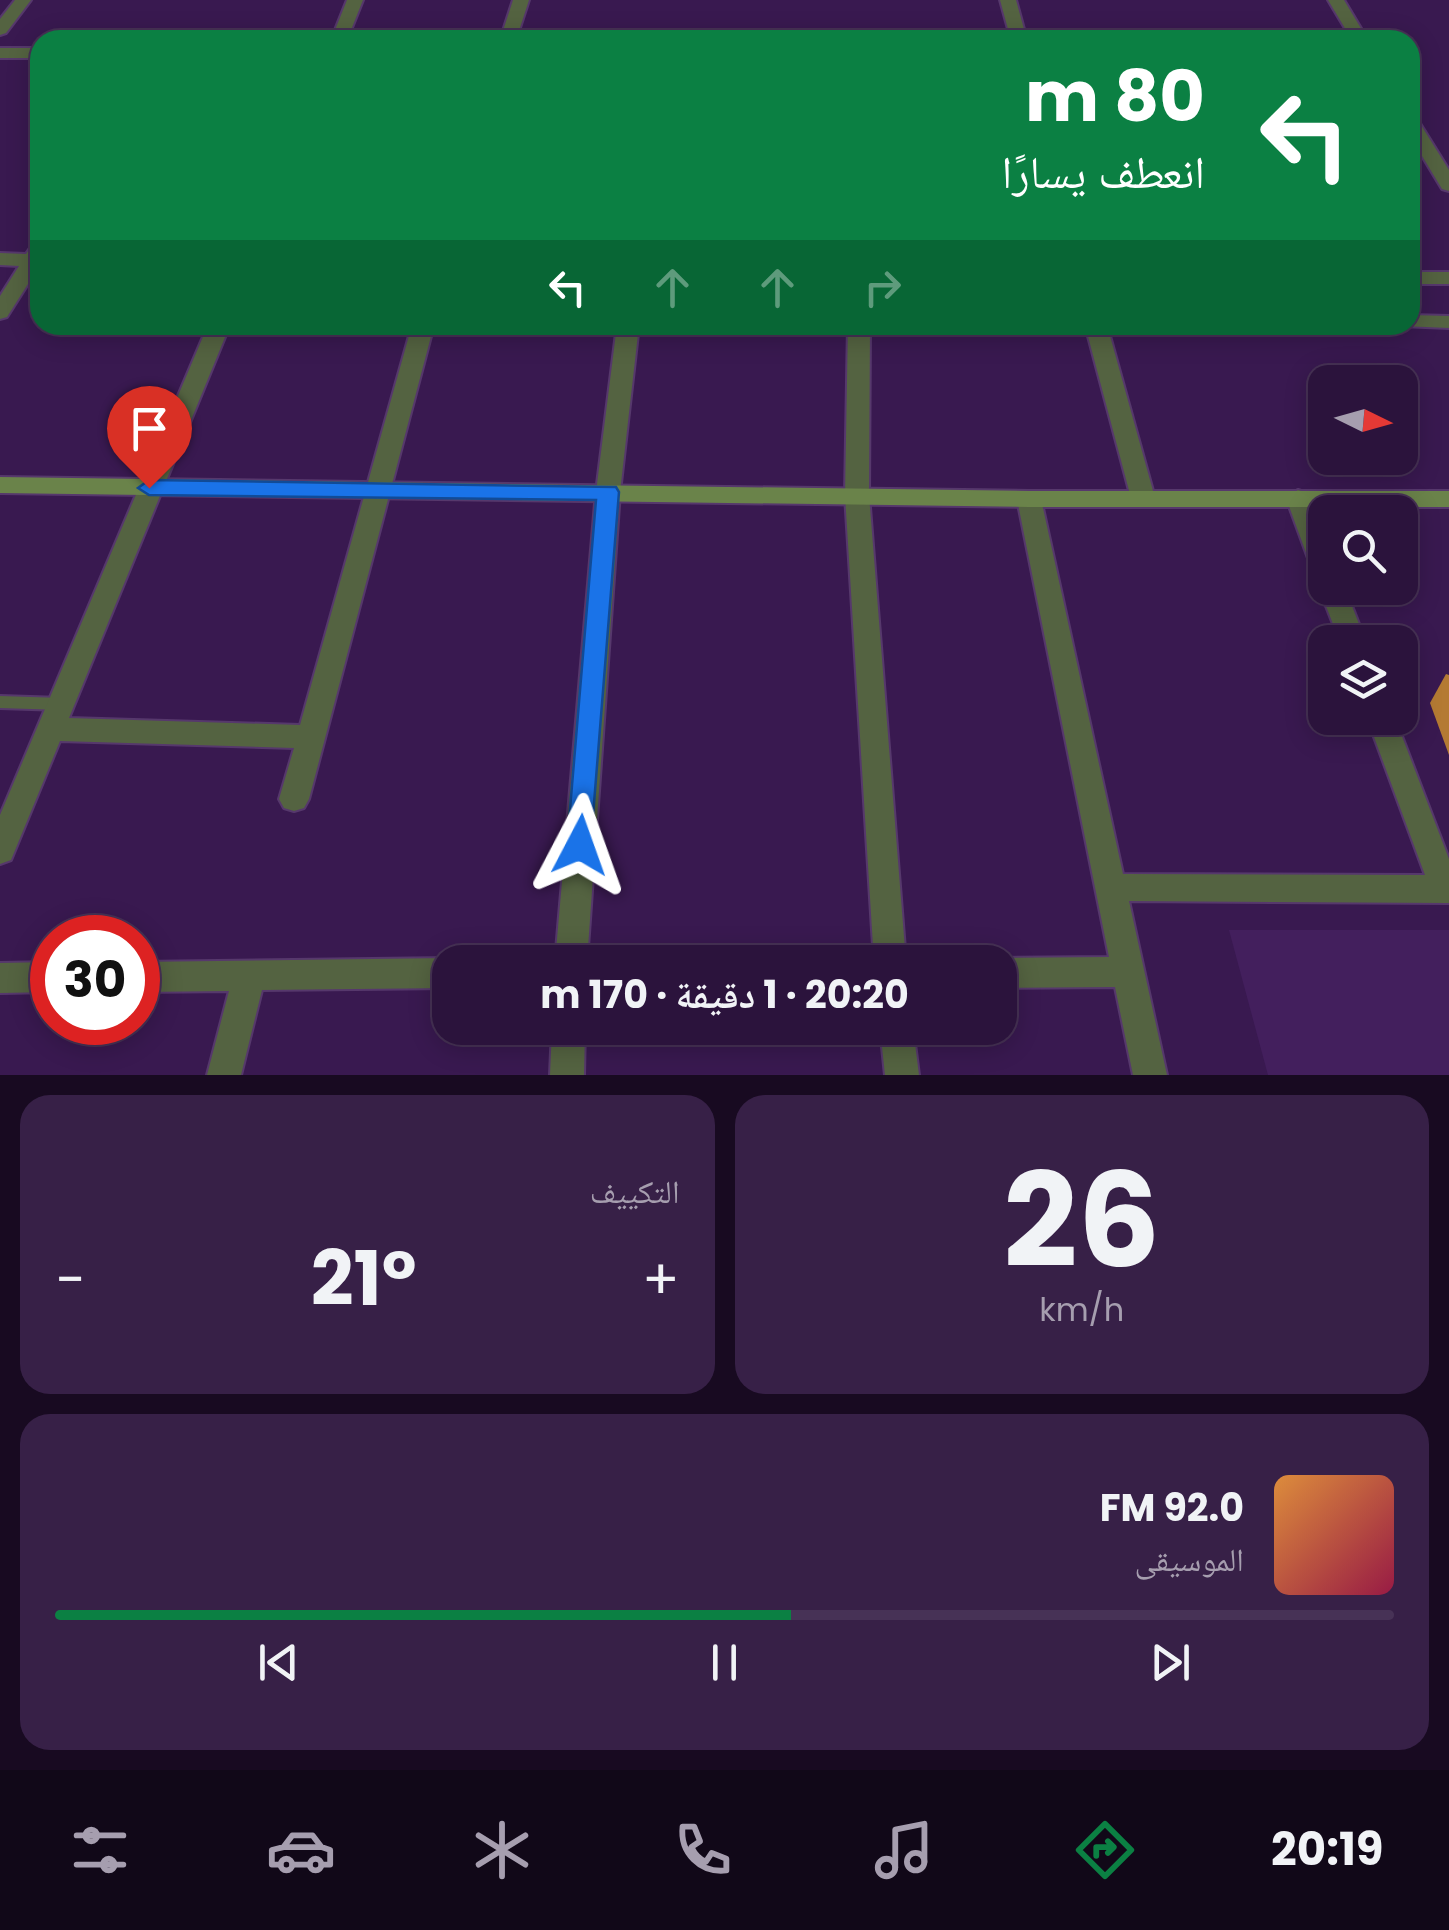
<!DOCTYPE html>
<html lang="ar">
<meta charset="utf-8">
<style>
body{margin:0;font-family:Poppins,"Noto Naskh Arabic",sans-serif;background:#372047;color:#f1f3f6;direction:rtl;height:100vh;display:flex;flex-direction:column;font-size:38px;white-space:nowrap}
*{box-sizing:border-box;margin:0}
p{font-size:32px;color:#a69eaf}
.icon{flex:none;width:55px;height:55px;fill:none;stroke:currentColor;stroke-width:2;stroke-linecap:round;stroke-linejoin:round}
.map{position:relative;height:1075px;overflow:hidden;direction:ltr}
.details{display:flex;flex-direction:column;gap:20px;padding:20px;background:#180a21;flex:1}
.details>*{flex:none}
.top-card{position:absolute;left:30px;top:30px;width:1390px;height:305px;border-radius:30px;box-shadow:0 5px 25px #0003,0 0 0 2px #473256;direction:rtl;background:#0b8043;color:#fff;overflow:hidden}
.needle{width:65px;rotate:95deg}
.buttons{position:absolute;left:1308px;top:365px;display:grid;gap:20px}
.buttons a{display:grid;place-items:center;width:110px;height:110px;border-radius:20px;background:#2b133c;box-shadow:0 5px 25px #0003,0 0 0 2px #473256;font-size:50px}
.speed{position:absolute;left:30px;top:915px;display:flex;gap:20px;font-size:50px;font-weight:700;text-align:center}
.speed>*{display:grid;place-content:center;width:130px;height:130px;border-radius:50%;background:#2b133c;box-shadow:0 5px 25px #0003,0 0 0 2px #473256;line-height:1}
.speed .limit{border:15px solid #d22;background:#fff;color:#111}
.pin{position:absolute;display:grid;place-items:center;width:85px;height:85px;color:#fff;margin:-102px -42px;border-radius:50% 50% 50% 0;rotate:-45deg;box-shadow:0 0 10px #0007}
.pin .icon{rotate:45deg}
.me{position:absolute;width:110px;margin:-55px;rotate:4deg;stroke-linejoin:round;filter:drop-shadow(0 0 8px #0008)}
.turn{display:flex;align-items:center;gap:35px;height:210px;padding:0 50px;font-size:45px}
.turn .icon{width:130px;height:130px;stroke-width:2.5}
.turn b{display:block;font-size:70px;line-height:85px}
.lanes{display:flex;align-items:center;height:95px;padding:0 50px;background:#0003;justify-content:center;gap:50px;direction:ltr}
.lanes .off{opacity:.35}
.big{font-size:75px;font-weight:700;line-height:1.1}
.details .widget{flex:1;display:flex;flex-direction:column;justify-content:center;gap:15px;min-width:0;padding:0 35px;border-radius:30px;background:#372047}
.details .dial{align-items:center;gap:0}
.dial b{font-size:130px;line-height:1}
.song{display:flex;align-items:center;gap:30px}
.cover{width:120px;height:120px;border-radius:15px;background:linear-gradient(135deg,hsl(30 70% 55%),hsl(340 70% 35%))}
.played{height:10px;border-radius:5px;background:linear-gradient(90deg,#0b8043 55%,#473256 55%)}
.keys{display:flex;justify-content:space-around;direction:ltr}
.heat{display:flex;justify-content:space-between;align-items:center;font-size:55px;direction:ltr}
.details .tiles{flex:1;display:grid;gap:20px;grid-template-columns:1fr 1fr}
.widget:last-child{grid-column:span 2}
.trip{position:absolute;left:432px;top:945px;width:585px;height:100px;border-radius:30px;background:#2b133c;box-shadow:0 5px 25px #0003,0 0 0 2px #473256;font-weight:700;line-height:100px;text-align:center;direction:rtl}
.tabs{display:flex;height:160px;justify-content:space-around;align-items:center;background:#110818;color:#a69eaf}
.tabs .icon{width:70px;height:70px}
.tabs .selected{color:#0b8043}
.tabs b{font-size:45px;color:#f1f3f6}
.map>svg:first-child{display:block}
</style>
<div class="map">
<svg width="1449" height="1075" viewBox="0 0 1449 1075">
<rect width="100%" height="100%" fill="#391950"/>
<path fill="#431f5d" d="M1229 930H1449V1075H1268Z"/>
<g fill="none" stroke-linecap="round" stroke-linejoin="round">
<defs>
<path id="lane" d="M0 696 62 698 67 700 70 704 67 708 62 710 0 708Z"/>
<path id="street" d="M15 0H31L6 33 0 35V19Z
M347 0H363L347 40H331Z
M513 0H529L516 40H500Z
M1000 0H1016L1027 40H1011Z
M1328 0H1344L1368 40H1352Z
M0 48H40V58H0Z
M1410 116 1416 117 1449 170V191L1442 189 1410 136Z
M40 242V265L7 317 0 319V296L19 266 0 265V253L26 254 33 244Z
M1410 272H1449V284H1410Z
M1410 315 1449 316V328L1402 326 1410 325Z
M208 325H230L69 718 300 725 412 325H434L309 799 304 808 294 811 284 808 279 799 294 748 60 741 11 860 0 864V815Z
M617 325H639L620 492 587 962H555L596 492Z
M848 325H870L869 495 906 962H874L845 495Z
M1085 325H1107L1155 498 1152 504 1143 506 1131 498Z
M1298 490C1325 497 1325 555 1325 578L1312 569 1286 498Z
M1029 491 1041 499 1123 874 1425 875 1367 718H1395L1449 859V903L1129 901 1167 1075H1133L1115 987 1000 988V962H989L1000 958 1109 957 1017 499Z
M1323 581 1325 588H1345L1366 642H1340L1319 588Z
M450 958 461 962H450V988L262 990 241 1075H207L229 991 138 992V962Z
M52 962V992L0 993V963Z
M552 1028H585L584 1075H550Z
M880 1028H913L919 1075H885Z"/>
<path id="secondary" d="M0 477 1029 491H1449V507H1029L0 493Z"/>
</defs>
<use href="#lane" stroke="#56386c" stroke-width="4"/>
<use href="#street" stroke="#56386c" stroke-width="4"/>
<use href="#secondary" stroke="#56386c" stroke-width="4"/>
<use href="#lane" fill="#546341" fill-rule="evenodd"/>
<use href="#street" fill="#546341" fill-rule="evenodd"/>
<use href="#secondary" fill="#6a834a" fill-rule="evenodd"/>
</g>
<path fill="#b47a33" d="M1446 674 1449 675V755L1430 703Z"/>
<path fill="#1a73e8" stroke="#114b97" stroke-width="2.5" d="M149 480 616 487 619 492 590 853H571L567 845 596 500 149 495 138 488Z"/>
</svg>
<div class="buttons">
<a><svg class="needle" viewBox="-14 -14 28 28"><path d="M0-13l5 13h-10z" fill="#e53935"/><path d="M0 13l5-13h-10z" fill="#a69eaf"/></svg></a>
<a><svg class="icon" aria-label="search" viewBox="0 0 24 24"><circle cx="10" cy="10" r="6"/><path d="M15 15l6 6"/></svg></a>
<a><svg class="icon" aria-label="layers" viewBox="0 0 24 24"><path d="M12 4l9 5-9 5-9-5zM3 14l9 5 9-5"/></svg></a>
</div>
<div class="speed"><div class="limit">30</div></div>
<div class="pin" style="left:149px;top:488px;background:#d93025"><svg class="icon" aria-label="arrive" viewBox="0 0 24 24"><path d="M6 21V4h12l-3 4 3 4H6"/></svg></div>
<svg class="me" style="left:580px;top:845px" viewBox="-20 -20 40 40"><path d="M0-17L14 15 0 8-14 15z" fill="#1a73e8" stroke="#fff" stroke-width="4"/></svg>
<div class="trip">20:20 · 1 دقيقة · 170 m</div>
<div class="top-card">
<div class="turn"><svg class="icon" aria-label="left" viewBox="0 0 24 24"><path d="M17 20v-9H6M10 6l-5 5 5 5"/></svg><div><b>80 m</b>انعطف يسارًا</div></div>
<div class="lanes"><svg class="icon" aria-label="left" viewBox="0 0 24 24"><path d="M17 20v-9H6M10 6l-5 5 5 5"/></svg><svg class="icon off" aria-label="ahead" viewBox="0 0 24 24"><path d="M12 20V5M6 11l6-6 6 6"/></svg><svg class="icon off" aria-label="ahead" viewBox="0 0 24 24"><path d="M12 20V5M6 11l6-6 6 6"/></svg><svg class="icon off" aria-label="right" viewBox="0 0 24 24"><path d="M7 20v-9h11M14 6l5 5-5 5"/></svg></div>
</div>
</div>
<section class="details">
<div class="tiles">
<div class="widget dial"><b>26</b><p>km/h</p></div>
<div class="widget"><p>التكييف</p>
<div class="heat"><a>−</a><b class="big">21°</b><a>+</a></div>
</div>
<div class="widget">
<div class="song"><i class="cover"></i><div><b>92.0 FM</b><p>الموسيقى</p></div></div>
<div class="played"></div>
<div class="keys"><svg class="icon" aria-label="previous" viewBox="0 0 24 24"><path d="M18 5L8 12l10 7zM5 5v14"/></svg><svg class="icon" aria-label="pause" viewBox="0 0 24 24"><path d="M8 5v14M16 5v14"/></svg><svg class="icon" aria-label="next" viewBox="0 0 24 24"><path d="M6 5l10 7-10 7zM19 5v14"/></svg></div>
</div>
</div>
</section>
<nav class="tabs">
<b>20:19</b>
<svg class="icon selected" aria-label="directions" viewBox="0 0 24 24"><path d="M12 3l9 9-9 9-9-9zM9 14v-3h6M13 9l2 2-2 2"/></svg>
<svg class="icon" aria-label="music" viewBox="0 0 24 24"><path d="M9 18V5l10-2v13"/><circle cx="6" cy="18" r="3"/><circle cx="16" cy="16" r="3"/></svg>
<svg class="icon" aria-label="phone" viewBox="0 0 24 24"><path d="M5 4h4l2 5-3 2q2 4 5 5l2-3 5 2v4C11 20 4 13 5 4z"/></svg>
<svg class="icon" aria-label="climate" viewBox="0 0 24 24"><path d="M12 3v18M4 7l16 10M4 17L20 7"/></svg>
<svg class="icon" aria-label="car" viewBox="0 0 24 24"><path d="M5 17H2v-5l4-1 3-4h7l3 4 3 1v5h-3M9 17h6M6 11h13"/><circle cx="7" cy="17" r="2"/><circle cx="17" cy="17" r="2"/></svg>
<svg class="icon" aria-label="filters" viewBox="0 0 24 24"><path d="M4 7h16M4 17h16"/><circle cx="9" cy="7" r="2"/><circle cx="15" cy="17" r="2"/></svg>
</nav>
